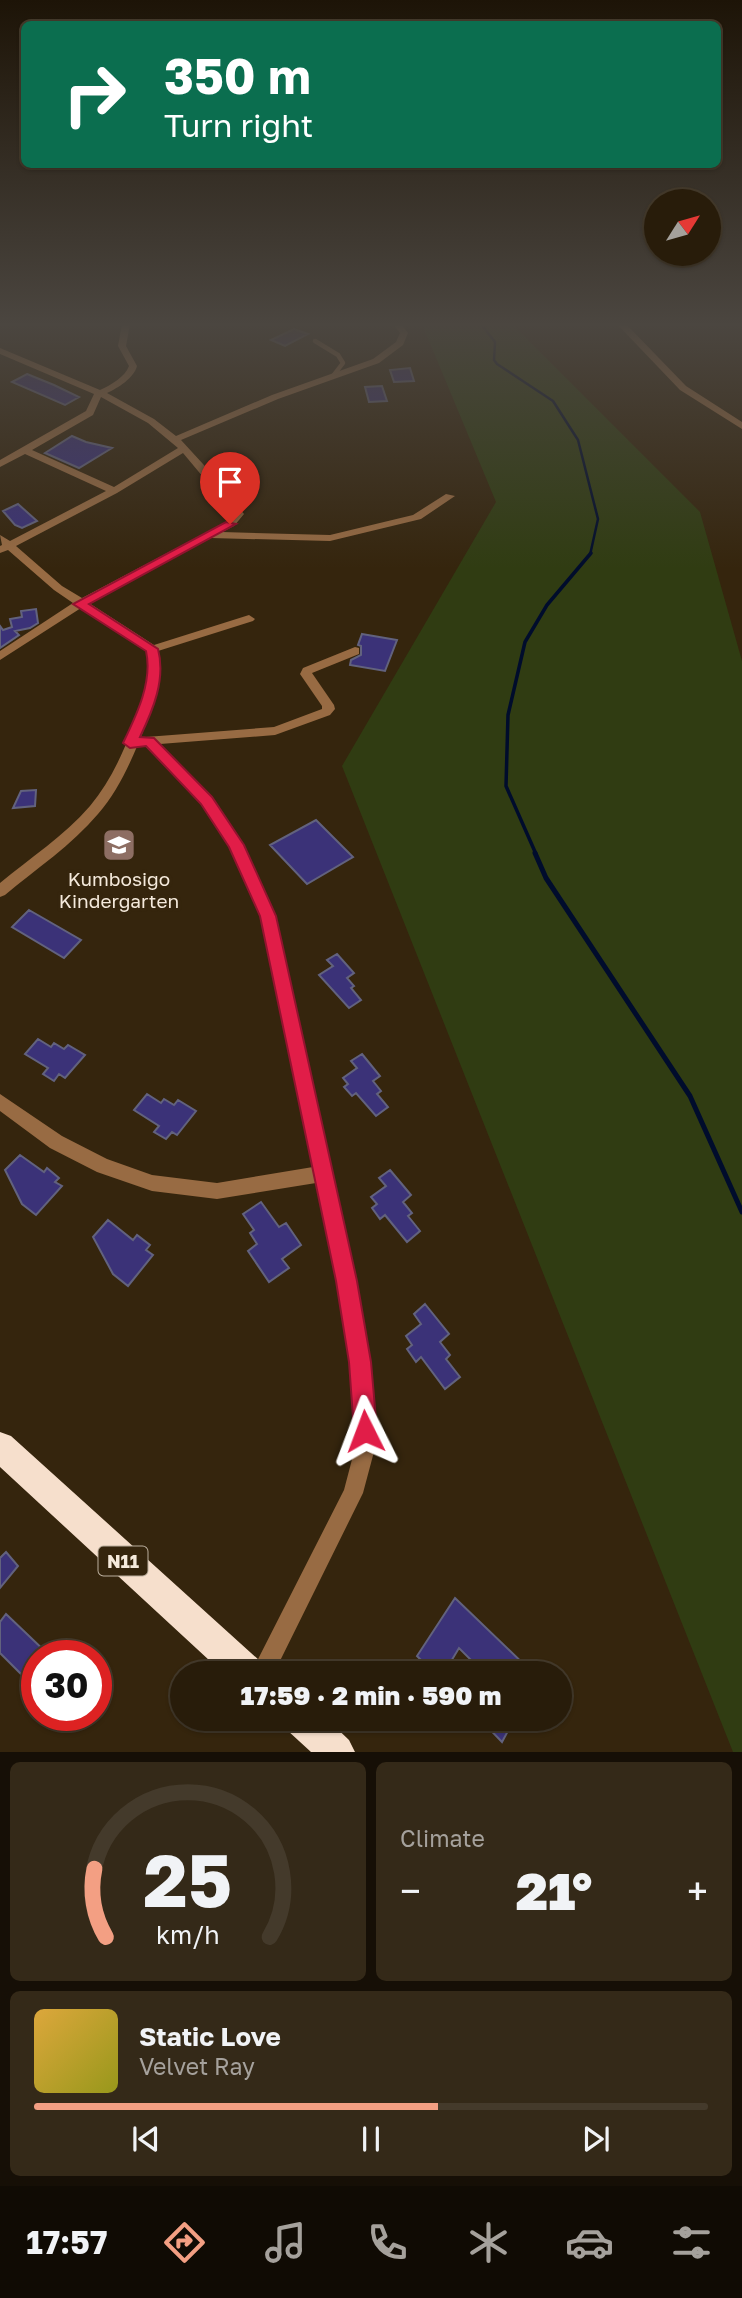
<!DOCTYPE html>
<meta charset="utf-8">
<style>
body{margin:0;font-family:"Golos Text",sans-serif;background:#342918;color:#f1f3f6;height:100vh;display:flex;flex-direction:column;font-size:26px;white-space:nowrap}
*{box-sizing:border-box;margin:0}
p{font-size:23px;color:#a5a19c}
.icon{flex:none;width:38px;height:38px;fill:none;stroke:currentColor;stroke-width:2;stroke-linecap:round;stroke-linejoin:round}
.map{position:relative;height:1752px;overflow:hidden}
.details{display:flex;flex-direction:column;gap:10px;padding:10px;background:#160f06;flex:1}
.details>*{flex:none}
.guide{position:absolute;left:21px;top:21px;width:700px;height:147px;border-radius:10px;box-shadow:0 2px 5px #0004,0 0 0 2px #443a2b;background:#0b6e4f;color:#fff;overflow:hidden}
.needle{width:46px;rotate:53deg}
.fabs{position:absolute;left:644px;top:189px;display:grid;gap:14px}
.fabs a{display:grid;place-items:center;width:77px;height:77px;border-radius:50%;background:#281c0a;box-shadow:0 2px 5px #0004,0 0 0 2px #443a2b;font-size:35px}
.speed{position:absolute;left:21px;top:1640px;display:flex;gap:14px;font-size:35px;font-weight:700;text-align:center}
.speed>*{display:grid;place-content:center;width:91px;height:91px;border-radius:50%;background:#281c0a;box-shadow:0 2px 5px #0004,0 0 0 2px #443a2b;line-height:1}
.speed .limit{border:10px solid #d22;background:#fff;color:#111}
.pin{position:absolute;display:grid;place-items:center;width:60px;height:60px;color:#fff;margin:-72px -30px;border-radius:50% 50% 50% 0;rotate:-45deg;box-shadow:0 0 7px #0007}
.pin .icon{rotate:45deg}
.me{position:absolute;width:77px;margin:-38px;rotate:357deg;stroke-linejoin:round;filter:drop-shadow(0 0 5px #0008)}
.turn{display:flex;align-items:center;gap:24px;height:147px;padding:0 28px;font-size:32px}
.turn .icon{width:91px;height:91px;stroke-width:2.5}
.turn b{display:block;font-size:49px;line-height:60px}
.big{font-size:52px;font-weight:800;line-height:1.1}
.details .card{flex:1;display:flex;flex-direction:column;justify-content:center;gap:10px;min-width:0;padding:0 24px;border-radius:10px;background:#342918}
.details .dial{align-items:center;gap:0}
.dial svg{height:182px;overflow:visible;fill:none;stroke:#443a2b;stroke-width:7;stroke-linecap:round;text-anchor:middle}
.dial text{fill:#f1f3f6;stroke:none}
.song{display:flex;align-items:center;gap:21px}
.cover{width:84px;height:84px;border-radius:10px;background:linear-gradient(135deg,hsl(40 70% 55%),hsl(60 70% 35%))}
.played{height:7px;border-radius:4px;background:linear-gradient(90deg,#f39f83 60%,#443a2b 60%)}
.keys{display:flex;justify-content:space-around;direction:ltr}
.heat{display:flex;justify-content:space-between;align-items:center;font-size:38px;direction:ltr}
.details .tiles{flex:1;display:grid;gap:10px;grid-template-columns:1fr 1fr}
.card:last-child{grid-column:span 2}
.trip{position:absolute;left:170px;top:1661px;width:402px;height:70px;border-radius:35px;background:#281c0a;box-shadow:0 2px 5px #0004,0 0 0 2px #443a2b;font-weight:800;line-height:70px;text-align:center}
.tab-bar{display:flex;height:112px;justify-content:space-around;align-items:center;background:#100b04;color:#a5a19c}
.tab-bar .icon{width:49px;height:49px}
.tab-bar .selected{color:#f39f83}
.tab-bar b{font-size:32px;color:#f1f3f6}
.map>svg:first-child{display:block}
</style>
<div class="map">
<svg width="742" height="1752" viewBox="0 0 742 1752">
<rect width="100%" height="100%" fill="#35250d"/>
<path fill="#303c12" d="M422 324H512L700 512 742 661V1752H733L342 766 496 502Z"/>
<g fill="none" stroke-linecap="round" stroke-linejoin="round">
<path stroke="#000c2c" stroke-width="2.5" d="M481 324 495 342 494 360 497 364 553 401 578 440 598 519 590 555"/>
<path stroke="#000c2c" stroke-width="3.5" d="M536 854 506 786 508 715 525 642 547 605 591 553"/>
<path stroke="#000c2c" stroke-width="5" d="M535 853 546 878 690 1096 742 1212"/>
</g>
<path fill="#3b3278" stroke="#62627e" stroke-width="2" d="M294 329 308 334 285 346 271 340Z
M410 368 414 381 394 382 390 370Z
M27 374 54 385 79 397 65 405 12 382Z
M382 386 387 401 369 402 365 387Z
M72 436 86 442 112 448 79 468 45 453Z
M18 504 37 521 22 528 15 525 3 511Z
M36 609 38 623 30 628 15 631 19 635 0 648V626L3 630 12 627 10 619 22 617 21 611Z
M362 634 397 640 385 671 350 665 351 660 361 655V646L358 645Z
M36 790 35 806 13 808 21 791Z
M316 820 353 857 307 884 270 845Z
M29 910 81 940 64 958 12 927Z
M337 954 354 973 347 978 354 986 351 988 361 1000 349 1008 319 975 333 966 327 960Z
M38 1039 51 1047 54 1043 64 1049 68 1045 85 1055 65 1078 59 1074 54 1081 43 1074 48 1068 25 1054Z
M362 1054 380 1076 373 1081 381 1091 377 1094 388 1107 376 1116 356 1093 352 1096 344 1087 348 1084 343 1078 357 1068 351 1061Z
M147 1094 161 1103 164 1099 174 1105 178 1100 196 1111 177 1135 172 1132 166 1139 154 1132 159 1126 134 1110Z
M20 1155 44 1172 47 1168 59 1178 55 1182 62 1186 36 1215 22 1204 5 1170Z
M390 1170 411 1195 403 1202 412 1213 408 1216 420 1231 407 1242 385 1215 380 1219 372 1208 377 1204 371 1197 386 1186 379 1178Z
M261 1202 279 1227 286 1223 301 1245 282 1259 289 1268 269 1282 248 1251 257 1244 250 1233 254 1230 243 1214Z
M108 1220 133 1240 137 1235 150 1245 146 1250 153 1255 128 1286 113 1274 93 1237Z
M425 1304 449 1334 440 1342 450 1355 446 1359 460 1377 445 1389 421 1357 416 1362 407 1349 412 1345 406 1336 421 1324 414 1314Z
M6 1552 18 1566 0 1588V1558Z
M455 1598 533 1673H484L459 1648 444 1673H434L417 1656Z
M6 1614 50 1656H37V1690L0 1653V1622Z
M479 1718H515L502 1742Z"/>
<g fill="none" stroke-linecap="round" stroke-linejoin="round">
<path stroke="#986b43" stroke-width="4.5" d="M315 341 338 355 343 363 333 376"/>
<path fill="#986b43" fill-rule="evenodd" d="M122 324H130L126 346 137 366C134 378 118 388 107 393L154 419 176 436 272 395 373 359 396 342 400 333 393 324H401L408 333 403 345 379 363 278 399 181 440 214 476 244 514 234 526 222 532 330 535 413 515 446 494 455 496 421 519 330 541 211 538 89 603 154 645 249 615 255 619 253 621 158 651C163 676 154 701 146 724 134 755 120 789 98 814 72 845 36 869 5 895L0 897V883C30 858 64 836 90 806 116 775 132 733 143 695 147 681 153 660 144 648L81 608 0 660V651L73 603 54 590 8 550 0 553V546L2 545 0 535 10 541 106 491 25 454 0 467V460L86 411 94 394 0 354V348L100 390C111 385 125 377 129 366L118 346ZM101 397 148 423 178 448 114 487 32 450 93 415ZM183 453 234 514 226 522 82 598 62 586 16 546 117 493Z
M617 324H626L686 386 742 422V429L680 390Z
M355 647 359 648V654L312 673 334 705 335 709 330 715 275 735 160 744 211 797 241 841 275 916 355 1281 370 1362 375 1413V1448L363 1493 274 1673H251L344 1490 355 1448V1413L350 1362 337 1281 316 1183 217 1199 152 1191 97 1172 50 1148 0 1111V1094L62 1136 107 1159 152 1175 217 1183 313 1167 261 916 230 847 201 803 140 741 146 737 274 727 322 709V706L300 674 303 668Z"/>
<path fill="#f6dfcc" fill-rule="evenodd" d="M0 1432 11 1436 260 1661 265 1673H223L0 1467Z
M282 1718H326L349 1740 355 1752H311L287 1730Z"/>
</g>
<linearGradient id="sky" x2="0" y2="1"><stop stop-color="#1d1407"/><stop offset="0.57" stop-color="#4b4640"/><stop offset="1" stop-color="#4b4640" stop-opacity="0"/></linearGradient>
<rect width="742" height="569" fill="url(#sky)"/>
<path fill="#e11d48" stroke="#92132f" stroke-width="2" d="M226 522 236 524 89 604 158 649C166 679 153 710 140 737L154 738 212 797 244 845 276 916 357 1281 371 1362 377 1431 373 1439 365 1442 357 1439 354 1431 349 1362 336 1281 260 916 229 847 201 804 146 746 130 748 123 743C136 716 153 682 146 651L73 604Z"/>
<defs>
<symbol id="school-square" viewBox="-11 -11 22 22"><rect x="-9" y="-9" width="18" height="18" rx="4" fill="#8d6e63" stroke="#35250d"/><path d="M0-5L7-2L0 1L-7-2ZM-4 1L0 2.5L4 1V4Q0 6-4 4Z" fill="#fff"/></symbol>
</defs>
<g fill-rule="evenodd">
<use href="#school-square" x="100" y="826" width="38" height="38"/>
</g>
<g text-anchor="middle" dominant-baseline="central" stroke-width="7" stroke-linejoin="round" paint-order="stroke">
<rect fill="#35250d" stroke="#bbaf9e" stroke-width="2" x="98.5" y="1546.5" width="49" height="29" rx="5"/>
<g font-size="18" font-weight="bold" fill="#f5eadc">
<text x="123" y="1561">N11</text>
</g>
<g font-size="19" fill="#f5eadc" stroke="#35250d">
<text x="119" y="878">Kumbosigo<tspan x="119" dy="22">Kindergarten</tspan></text>
</g>
</g>
</svg>
<div class="fabs">
<a><svg class="needle" viewBox="-14 -14 28 28"><path d="M0-13l5 13h-10z" fill="#e53935"/><path d="M0 13l5-13h-10z" fill="#a5a19c"/></svg></a>
</div>
<div class="speed"><div class="limit">30</div></div>
<div class="pin" style="left:230px;top:524px;background:#d93025"><svg class="icon" aria-label="arrive" viewBox="0 0 24 24"><path d="M6 21V4h12l-3 4 3 4H6"/></svg></div>
<svg class="me" style="left:365px;top:1431px" viewBox="-20 -20 40 40"><path d="M0-17L14 15 0 8-14 15z" fill="#e11d48" stroke="#fff" stroke-width="4"/></svg>
<div class="trip">17:59 · 2 min · 590 m</div>
<div class="guide">
<div class="turn"><svg class="icon" aria-label="right" viewBox="0 0 24 24"><path d="M7 20v-9h11M14 6l5 5-5 5"/></svg><div><b>350 m</b>Turn right</div></div>
</div>
</div>
<section class="details">
<div class="tiles">
<div class="card dial"><svg viewBox="0 0 100 80">
<path d="M14 69A42 42 0 1 1 86 69"/>
<path d="M14 69A42 42 0 0 1 9 39" stroke="#f39f83"/>
<text x="50" y="56" font-size="32" font-weight="700">25</text>
<text x="50" y="72" font-size="11">km/h</text>
</svg></div>
<div class="card"><p>Climate</p>
<div class="heat"><a>−</a><b class="big">21°</b><a>+</a></div>
</div>
<div class="card">
<div class="song"><i class="cover"></i><div><b>Static Love</b><p>Velvet Ray</p></div></div>
<div class="played"></div>
<div class="keys"><svg class="icon" aria-label="previous" viewBox="0 0 24 24"><path d="M18 5L8 12l10 7zM5 5v14"/></svg><svg class="icon" aria-label="pause" viewBox="0 0 24 24"><path d="M8 5v14M16 5v14"/></svg><svg class="icon" aria-label="next" viewBox="0 0 24 24"><path d="M6 5l10 7-10 7zM19 5v14"/></svg></div>
</div>
</div>
</section>
<nav class="tab-bar">
<b>17:57</b>
<svg class="icon selected" aria-label="directions" viewBox="0 0 24 24"><path d="M12 3l9 9-9 9-9-9zM9 14v-3h6M13 9l2 2-2 2"/></svg>
<svg class="icon" aria-label="music" viewBox="0 0 24 24"><path d="M9 18V5l10-2v13"/><circle cx="6" cy="18" r="3"/><circle cx="16" cy="16" r="3"/></svg>
<svg class="icon" aria-label="phone" viewBox="0 0 24 24"><path d="M5 4h4l2 5-3 2q2 4 5 5l2-3 5 2v4C11 20 4 13 5 4z"/></svg>
<svg class="icon" aria-label="climate" viewBox="0 0 24 24"><path d="M12 3v18M4 7l16 10M4 17L20 7"/></svg>
<svg class="icon" aria-label="car" viewBox="0 0 24 24"><path d="M5 17H2v-5l4-1 3-4h7l3 4 3 1v5h-3M9 17h6M6 11h13"/><circle cx="7" cy="17" r="2"/><circle cx="17" cy="17" r="2"/></svg>
<svg class="icon" aria-label="filters" viewBox="0 0 24 24"><path d="M4 7h16M4 17h16"/><circle cx="9" cy="7" r="2"/><circle cx="15" cy="17" r="2"/></svg>
</nav>
